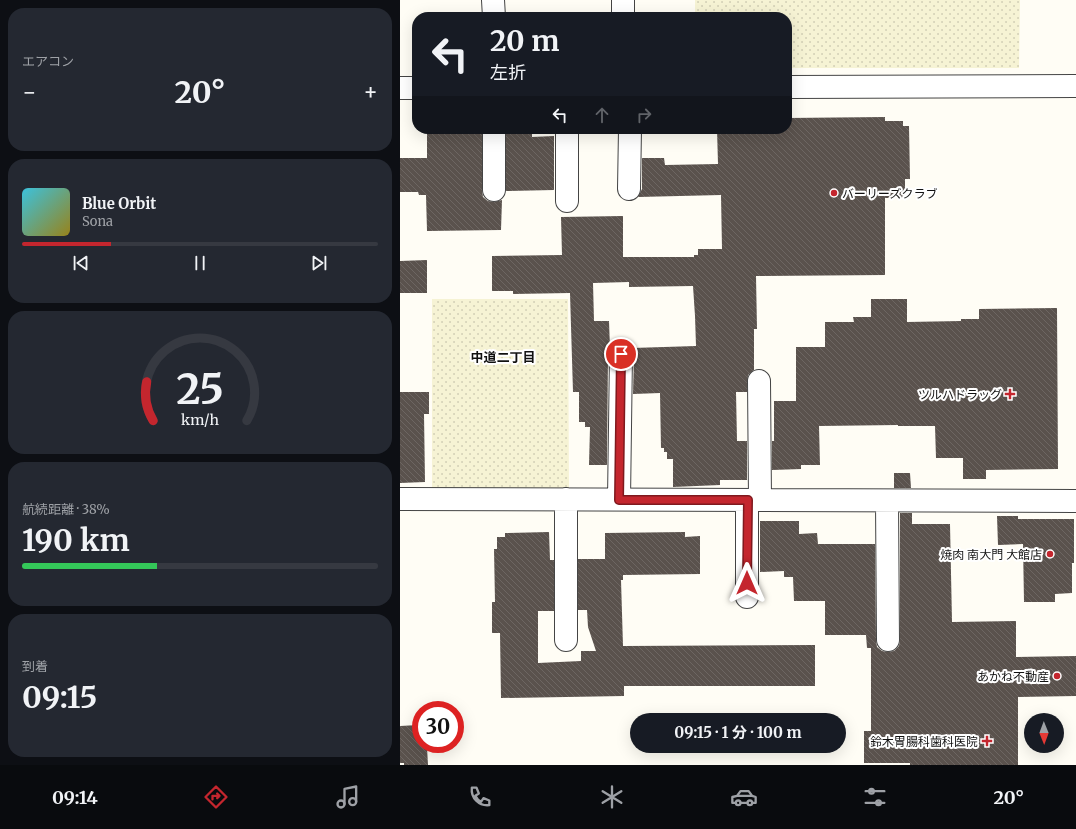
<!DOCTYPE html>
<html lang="ja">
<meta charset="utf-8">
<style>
body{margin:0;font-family:Merriweather,"Noto Sans JP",serif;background:#242831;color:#f1f3f6;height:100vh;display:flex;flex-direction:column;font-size:15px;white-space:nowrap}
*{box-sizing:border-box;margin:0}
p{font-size:13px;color:#9ea1a6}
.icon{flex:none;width:22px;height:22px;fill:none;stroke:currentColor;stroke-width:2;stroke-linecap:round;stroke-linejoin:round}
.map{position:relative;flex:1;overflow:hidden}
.drawer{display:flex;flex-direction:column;gap:8px;padding:8px;background:#0d0f14;width:400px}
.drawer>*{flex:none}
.hud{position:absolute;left:12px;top:12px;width:380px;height:122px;border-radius:16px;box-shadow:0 4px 16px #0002;background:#171b24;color:#f1f3f6;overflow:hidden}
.needle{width:26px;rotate:179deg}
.fabs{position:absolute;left:624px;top:713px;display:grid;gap:8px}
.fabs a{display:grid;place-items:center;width:40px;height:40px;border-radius:50%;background:#171b24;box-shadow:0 4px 16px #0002;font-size:20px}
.speed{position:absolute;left:12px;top:701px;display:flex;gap:8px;font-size:20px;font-weight:700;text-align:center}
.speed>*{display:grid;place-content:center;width:52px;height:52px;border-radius:50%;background:#171b24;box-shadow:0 4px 16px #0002;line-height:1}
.speed .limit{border:6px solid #d22;background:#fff;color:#111}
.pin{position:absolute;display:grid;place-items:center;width:34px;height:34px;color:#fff;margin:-17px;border:2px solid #fff;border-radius:50%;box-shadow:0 1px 4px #0007}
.me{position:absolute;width:44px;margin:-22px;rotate:0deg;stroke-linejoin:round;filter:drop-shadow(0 0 3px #0008)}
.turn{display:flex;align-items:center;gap:14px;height:84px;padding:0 12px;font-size:18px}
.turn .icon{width:52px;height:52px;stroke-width:2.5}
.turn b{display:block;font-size:28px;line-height:34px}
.lanes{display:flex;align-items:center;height:38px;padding:0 12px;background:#0003;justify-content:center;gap:20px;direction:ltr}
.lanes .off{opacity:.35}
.big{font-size:30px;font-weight:700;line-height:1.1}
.drawer .tile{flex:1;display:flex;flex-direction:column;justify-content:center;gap:6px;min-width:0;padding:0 14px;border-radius:16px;background:#242831}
.drawer .dial{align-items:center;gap:0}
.dial svg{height:104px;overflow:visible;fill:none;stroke:#363941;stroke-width:7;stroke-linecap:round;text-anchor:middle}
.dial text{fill:#f1f3f6;stroke:none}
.song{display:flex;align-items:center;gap:12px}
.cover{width:48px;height:48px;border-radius:6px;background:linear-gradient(135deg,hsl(190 70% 55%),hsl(50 70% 35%))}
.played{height:4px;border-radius:2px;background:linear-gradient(90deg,#c4262e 25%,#363941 25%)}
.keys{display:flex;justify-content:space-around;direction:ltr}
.heat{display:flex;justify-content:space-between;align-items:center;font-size:22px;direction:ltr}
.charge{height:6px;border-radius:3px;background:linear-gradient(90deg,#34c759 38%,#363941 0)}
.trip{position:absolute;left:230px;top:713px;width:216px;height:40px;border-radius:20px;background:#171b24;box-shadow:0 4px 16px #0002;font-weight:700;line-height:40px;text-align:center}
.tabs{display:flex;height:64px;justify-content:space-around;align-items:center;background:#090b0e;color:#9ea1a6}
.tabs .icon{width:28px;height:28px}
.tabs .active{color:#c4262e}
.tabs b{font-size:18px;color:#f1f3f6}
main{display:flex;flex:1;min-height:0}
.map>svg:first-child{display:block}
</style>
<main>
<section class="drawer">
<div class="tile"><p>エアコン</p>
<div class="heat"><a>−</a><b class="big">20°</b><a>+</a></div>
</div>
<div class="tile">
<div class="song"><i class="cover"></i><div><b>Blue Orbit</b><p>Sona</p></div></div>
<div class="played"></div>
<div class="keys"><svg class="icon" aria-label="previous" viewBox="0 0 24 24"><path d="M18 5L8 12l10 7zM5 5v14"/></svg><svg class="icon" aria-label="pause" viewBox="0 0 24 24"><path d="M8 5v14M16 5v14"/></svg><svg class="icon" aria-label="next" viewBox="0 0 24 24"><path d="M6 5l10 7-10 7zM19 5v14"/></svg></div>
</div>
<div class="tile dial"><svg viewBox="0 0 100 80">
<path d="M14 69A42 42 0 1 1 86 69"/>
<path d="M14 69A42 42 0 0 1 9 39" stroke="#c4262e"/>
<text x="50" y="56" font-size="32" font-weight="700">25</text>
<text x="50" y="72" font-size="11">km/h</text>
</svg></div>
<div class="tile"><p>航続距離 · 38%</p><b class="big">190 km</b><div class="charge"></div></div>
<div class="tile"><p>到着</p><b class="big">09:15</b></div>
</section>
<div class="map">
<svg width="676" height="765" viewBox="0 0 676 765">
<defs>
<pattern id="farmland-dots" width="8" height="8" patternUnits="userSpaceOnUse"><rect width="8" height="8" fill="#f6f3d4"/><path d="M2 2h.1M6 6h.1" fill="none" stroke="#d2cfb5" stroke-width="1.8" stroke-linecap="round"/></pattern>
<pattern id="building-back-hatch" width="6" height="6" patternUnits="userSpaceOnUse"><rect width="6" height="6" fill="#5a524d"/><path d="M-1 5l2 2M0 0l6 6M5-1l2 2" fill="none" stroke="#6d6662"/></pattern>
</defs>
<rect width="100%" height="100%" fill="#fffdf5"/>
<path fill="url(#farmland-dots)" d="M295 0H620L619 68H387V17H295Z
M32 299H168L169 488H32Z"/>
<path fill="url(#building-back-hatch)" d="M485 117V121H503V126H509L510 179H505V198H485V275L356 276 357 329H354V370L348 375 347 392H336L337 441H347V480H320V485L273 487V459H267V452H264V448H261L260 393 233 394 234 354 232 348 296 346 295 316 293 286 229 287V282L193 283 194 321H209L210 348 208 354 207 465H189L190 427H185V422H179V392H173L170 293 113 294V291H92V256L162 255 161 217 223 216V257H294V255H298V249H322L321 195 238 197 242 189V158H264L265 165 318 164 317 129H387V118Z
M27 129H82V190L83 197 88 201 94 202 102 200 101 230 27 231 26 195H19L18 192H0V158H27Z
M132 129V137L154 136V190L106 191V130Z
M27 260V293H0V261Z
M471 299H507V322L561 321V319H579V309L657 308 658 469 586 470V479H563V458H536L535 426H498V425L419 426 420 465H401V469L372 470V441H374V401H396V347H425V322H454L453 317H471Z
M0 392H29V414H24L25 482 0 483Z
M494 473H510L511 488H494Z
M500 513H512V524H550L552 622 616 621V657L676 656V696L618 697V765H510V763H464V731H471V648H467L466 635H425V601H394L393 577H384V571L360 572V521H399V534L417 533 418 544H475L476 640 477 647 482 651 488 652 494 651 499 646 500 640Z
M597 516H618V519H674V563H672V593L655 594V602H624L623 544 598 545Z
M149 532 150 560H154V611H138V663L181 661V651H196L188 627 187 610H178V559H205V533L285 532V537L300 536V574L223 575V580H221L223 646 415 645V686H224V696L101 698 100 633H92V602H95L94 549H97V537H105V533Z
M18 725V729H21V744H24V747H27L28 765H4V763H0V726Z"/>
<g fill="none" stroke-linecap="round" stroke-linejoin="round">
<defs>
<path id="minor" d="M93 0 94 17
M223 0V17
M387 87 676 86
M0 88H17
M94 129V190
M167 129V201
M229 189 230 129
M359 381 360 500
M0 499 676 501
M166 499V640
M219 499 221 354
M487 501 488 640
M347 597V500"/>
</defs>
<use href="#minor" stroke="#444" stroke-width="24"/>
<use href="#minor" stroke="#fff" stroke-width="22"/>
</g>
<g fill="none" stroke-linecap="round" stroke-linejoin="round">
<defs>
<path id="route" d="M221 354 219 500H348L347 583"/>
</defs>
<use href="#route" stroke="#7f191e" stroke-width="10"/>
<use href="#route" stroke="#c4262e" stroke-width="7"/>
</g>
<g fill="#c4262e" stroke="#fff" stroke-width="1.5">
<circle cx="434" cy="193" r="4"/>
<path d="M608 388h4v4h4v4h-4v4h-4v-4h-4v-4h4z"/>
<circle cx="650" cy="554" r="4"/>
<circle cx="657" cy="676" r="4"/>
<path d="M585 735h4v4h4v4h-4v4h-4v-4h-4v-4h4z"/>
</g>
<g text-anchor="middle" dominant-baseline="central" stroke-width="4" stroke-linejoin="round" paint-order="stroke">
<g font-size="12" fill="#111" stroke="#fff" text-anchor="end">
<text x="442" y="193" text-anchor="start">バーリーズクラブ</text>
<text x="602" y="394">ツルハドラッグ</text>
<text x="642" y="554">焼肉 南大門 大館店</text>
<text x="649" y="676">あかね不動産</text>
<text x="578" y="741">鈴木胃腸科歯科医院</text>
</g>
<g font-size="13" font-weight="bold" fill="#111" stroke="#fff">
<text x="103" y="357">中道二丁目</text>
</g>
</g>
</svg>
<div class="fabs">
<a><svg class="needle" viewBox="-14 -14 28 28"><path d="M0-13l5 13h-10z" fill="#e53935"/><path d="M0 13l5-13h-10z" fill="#9ea1a6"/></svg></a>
</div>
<div class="speed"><div class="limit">30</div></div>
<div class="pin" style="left:221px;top:354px;background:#d93025"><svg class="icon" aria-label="arrive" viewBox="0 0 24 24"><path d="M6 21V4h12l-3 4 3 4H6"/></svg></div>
<svg class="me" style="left:347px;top:583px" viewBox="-20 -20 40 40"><path d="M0-17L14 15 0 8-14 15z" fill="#c4262e" stroke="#fff" stroke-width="4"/></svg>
<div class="trip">09:15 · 1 分 · 100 m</div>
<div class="hud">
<div class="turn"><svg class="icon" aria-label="left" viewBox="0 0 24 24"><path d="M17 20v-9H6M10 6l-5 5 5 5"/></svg><div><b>20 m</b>左折</div></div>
<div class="lanes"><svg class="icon" aria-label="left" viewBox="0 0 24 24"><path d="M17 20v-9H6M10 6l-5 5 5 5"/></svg><svg class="icon off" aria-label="ahead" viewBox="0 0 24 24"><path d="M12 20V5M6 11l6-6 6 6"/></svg><svg class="icon off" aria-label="right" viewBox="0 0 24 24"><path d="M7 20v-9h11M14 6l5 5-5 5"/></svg></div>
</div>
</div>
</main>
<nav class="tabs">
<b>09:14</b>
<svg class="icon active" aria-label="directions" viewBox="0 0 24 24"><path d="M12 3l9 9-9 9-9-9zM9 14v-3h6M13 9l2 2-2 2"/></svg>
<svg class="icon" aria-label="music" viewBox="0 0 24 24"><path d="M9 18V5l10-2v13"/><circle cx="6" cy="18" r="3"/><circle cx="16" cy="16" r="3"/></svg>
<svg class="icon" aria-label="phone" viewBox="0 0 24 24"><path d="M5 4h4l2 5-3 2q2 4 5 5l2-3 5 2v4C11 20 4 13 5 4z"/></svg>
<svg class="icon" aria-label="climate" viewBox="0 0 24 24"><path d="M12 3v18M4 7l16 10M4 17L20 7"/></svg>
<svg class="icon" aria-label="car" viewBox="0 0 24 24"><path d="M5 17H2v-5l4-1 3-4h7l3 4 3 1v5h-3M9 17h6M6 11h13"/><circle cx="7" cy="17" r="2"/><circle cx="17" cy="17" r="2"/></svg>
<svg class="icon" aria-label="filters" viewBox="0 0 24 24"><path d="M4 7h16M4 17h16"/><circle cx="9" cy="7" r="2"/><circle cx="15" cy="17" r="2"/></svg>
<b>20°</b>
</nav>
